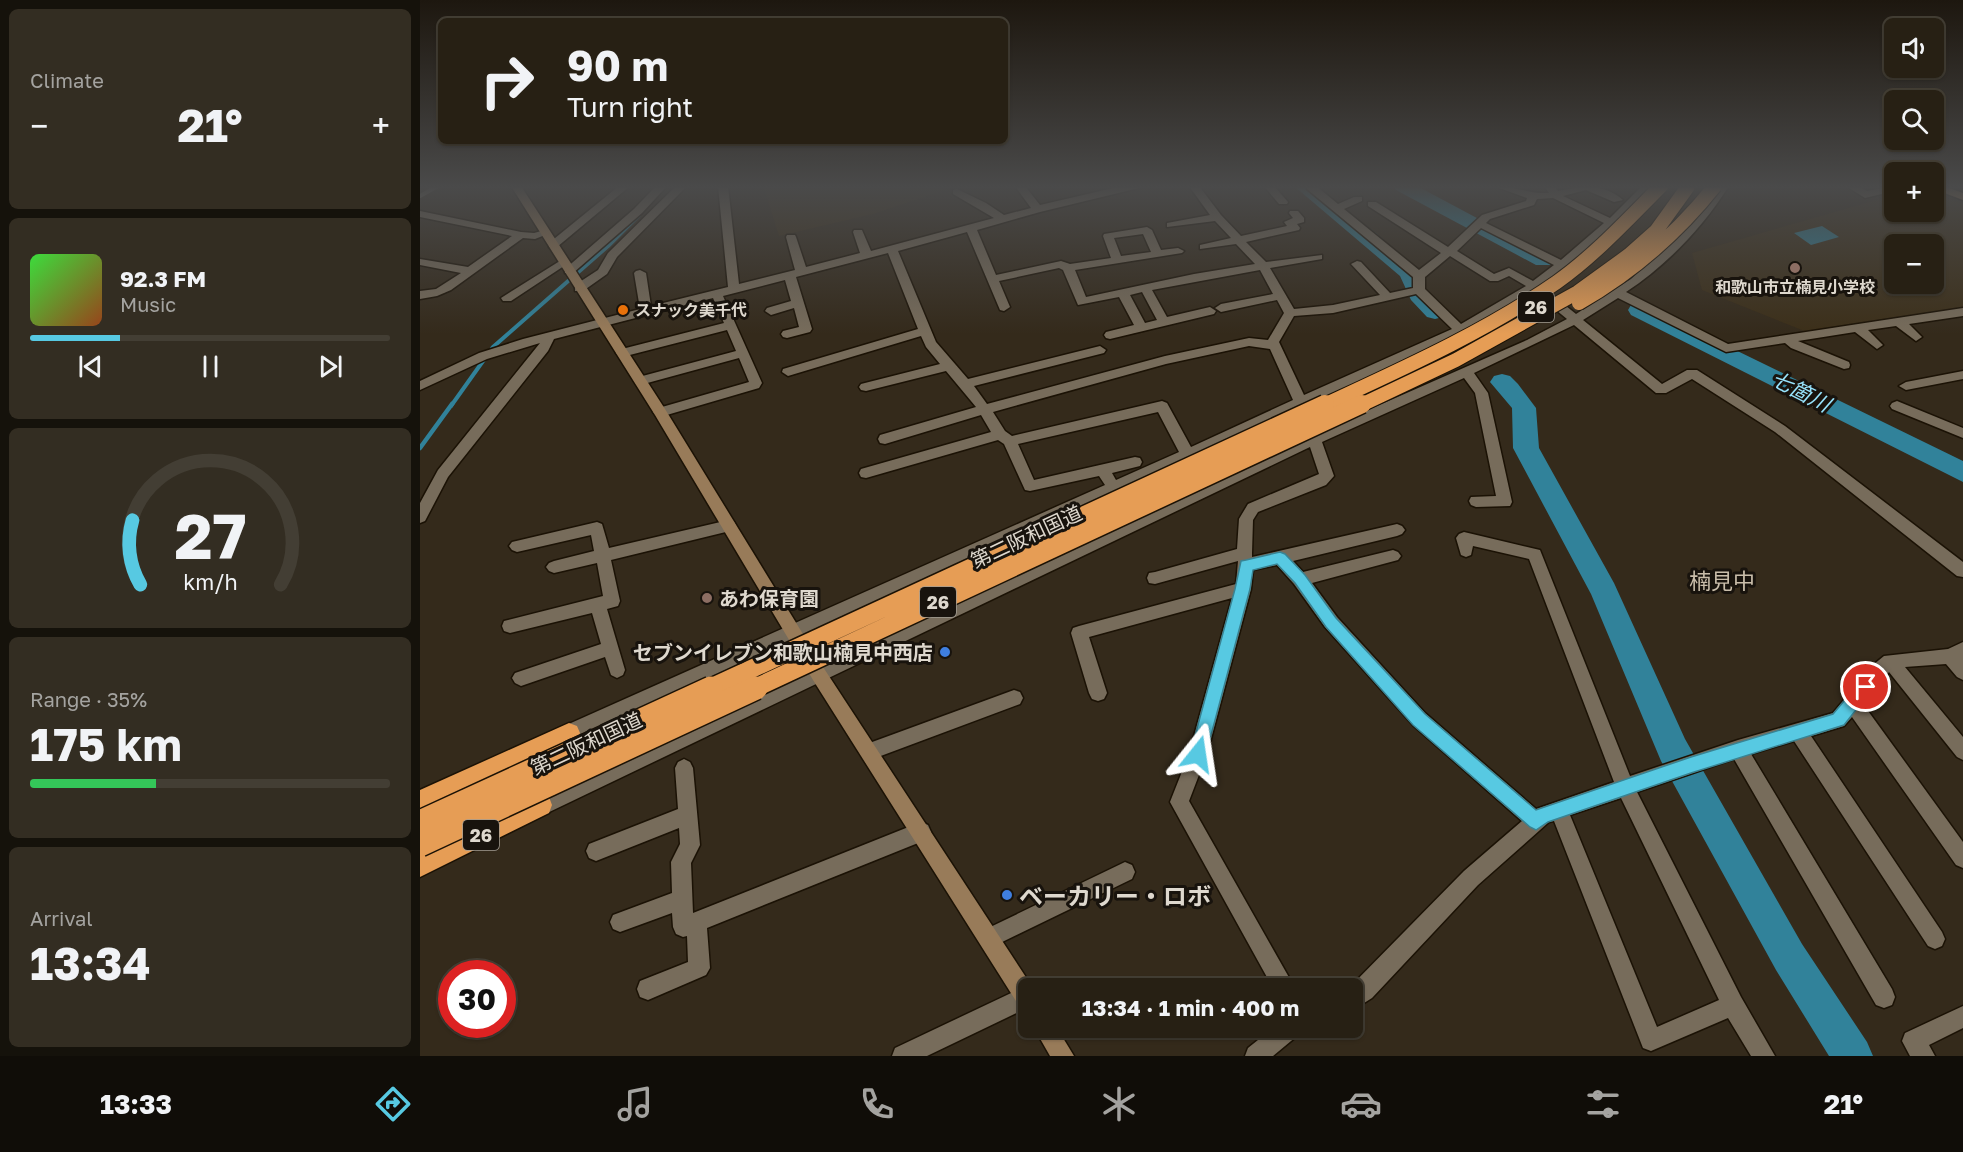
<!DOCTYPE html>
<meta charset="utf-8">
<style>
body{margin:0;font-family:"Golos Text","Noto Sans JP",sans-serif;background:#332d22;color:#f1f3f6;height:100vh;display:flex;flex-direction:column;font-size:22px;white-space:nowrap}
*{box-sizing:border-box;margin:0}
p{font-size:20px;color:#a4a3a0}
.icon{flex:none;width:33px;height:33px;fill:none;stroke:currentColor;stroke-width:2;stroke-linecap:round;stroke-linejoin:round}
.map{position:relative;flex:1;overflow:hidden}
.side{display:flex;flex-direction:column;gap:9px;padding:9px;background:#15120b;width:420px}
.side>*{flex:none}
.banner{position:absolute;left:18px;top:18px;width:570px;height:126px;border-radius:9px;box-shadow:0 2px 4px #0004,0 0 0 2px #433e34;background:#272014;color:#f1f3f6;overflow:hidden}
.tools{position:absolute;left:1464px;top:18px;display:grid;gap:12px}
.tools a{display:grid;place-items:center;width:60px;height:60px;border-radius:9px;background:#272014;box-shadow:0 2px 4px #0004,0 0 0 2px #433e34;font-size:30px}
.speed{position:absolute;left:18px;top:960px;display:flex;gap:12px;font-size:30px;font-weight:700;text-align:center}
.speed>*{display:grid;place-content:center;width:78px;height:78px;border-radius:50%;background:#272014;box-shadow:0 2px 4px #0004,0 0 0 2px #433e34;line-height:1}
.speed .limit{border:9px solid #d22;background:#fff;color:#111}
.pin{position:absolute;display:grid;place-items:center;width:51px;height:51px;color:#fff;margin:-26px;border:3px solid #fff;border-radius:50%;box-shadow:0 2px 6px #0007}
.me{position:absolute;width:66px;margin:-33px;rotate:15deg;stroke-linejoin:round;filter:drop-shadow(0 0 4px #0008)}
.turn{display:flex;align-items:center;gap:21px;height:126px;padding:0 30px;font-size:27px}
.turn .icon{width:78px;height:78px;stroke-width:2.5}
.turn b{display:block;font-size:42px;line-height:51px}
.big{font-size:45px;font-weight:700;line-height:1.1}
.side .widget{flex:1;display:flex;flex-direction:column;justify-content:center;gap:9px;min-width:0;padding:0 21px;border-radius:9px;background:#332d22}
.side .dial{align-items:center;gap:0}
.dial svg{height:156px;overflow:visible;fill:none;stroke:#433e34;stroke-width:7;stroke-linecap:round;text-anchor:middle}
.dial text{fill:#f1f3f6;stroke:none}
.song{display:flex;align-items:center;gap:18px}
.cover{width:72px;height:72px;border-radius:9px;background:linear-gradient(135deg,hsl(120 70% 55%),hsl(20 70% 35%))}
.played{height:6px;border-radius:3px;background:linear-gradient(90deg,#57c9e2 25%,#433e34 25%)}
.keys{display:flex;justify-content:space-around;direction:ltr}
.heat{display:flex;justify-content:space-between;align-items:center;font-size:33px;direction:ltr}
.charge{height:9px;border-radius:4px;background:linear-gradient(90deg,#34c759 35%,#433e34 0)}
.trip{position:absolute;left:598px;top:978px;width:345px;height:60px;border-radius:9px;background:#272014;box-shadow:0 2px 4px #0004,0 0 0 2px #433e34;font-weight:700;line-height:60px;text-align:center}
.dock{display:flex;height:96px;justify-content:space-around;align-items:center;background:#100d08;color:#a4a3a0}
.dock .icon{width:42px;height:42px}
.dock .active{color:#57c9e2}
.dock b{font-size:27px;color:#f1f3f6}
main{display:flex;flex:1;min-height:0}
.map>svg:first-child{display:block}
</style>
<main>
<section class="side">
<div class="widget"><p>Climate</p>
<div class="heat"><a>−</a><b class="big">21°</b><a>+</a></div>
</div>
<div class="widget">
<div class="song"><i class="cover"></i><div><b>92.3 FM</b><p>Music</p></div></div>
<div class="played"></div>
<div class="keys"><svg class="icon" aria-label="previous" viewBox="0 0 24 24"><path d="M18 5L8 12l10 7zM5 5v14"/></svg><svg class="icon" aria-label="pause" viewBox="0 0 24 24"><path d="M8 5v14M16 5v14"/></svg><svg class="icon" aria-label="next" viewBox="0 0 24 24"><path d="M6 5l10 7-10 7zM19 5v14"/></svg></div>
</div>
<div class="widget dial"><svg viewBox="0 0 100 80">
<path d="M14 69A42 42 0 1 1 86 69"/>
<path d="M14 69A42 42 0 0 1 10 36" stroke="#57c9e2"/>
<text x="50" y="56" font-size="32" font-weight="700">27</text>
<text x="50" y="72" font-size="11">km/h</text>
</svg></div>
<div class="widget"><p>Range · 35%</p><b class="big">175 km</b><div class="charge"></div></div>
<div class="widget"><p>Arrival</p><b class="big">13:34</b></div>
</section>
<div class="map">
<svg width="1543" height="1056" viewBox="0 0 1543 1056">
<rect width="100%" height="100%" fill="#342a1b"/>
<path fill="#3c2f19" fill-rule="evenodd" d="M343 186H537L453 214 359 236Z
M1514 192 1543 204V309L1387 332 1282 290 1272 253 1474 195V212H1514ZM1474 244H1514V284H1474Z"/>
<path fill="#31829a" d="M1402 226 1419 237 1391 245 1374 233Z"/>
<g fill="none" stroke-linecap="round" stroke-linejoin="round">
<path stroke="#31829a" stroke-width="4" d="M31 406 73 347 188 246 219 215"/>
<path stroke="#31829a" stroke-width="4.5" d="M0 448 32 404"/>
<path fill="#31829a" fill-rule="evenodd" d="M874 186H894L957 234 996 269 1007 292 1026 312 1023 317 1015 319 1007 317 991 300 980 276Z
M974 186H997L1130 257 1133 261 1130 265H1116L976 190Z
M1219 303 1543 461V482L1211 315 1208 310 1211 305Z
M1082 374 1090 376 1098 384 1116 408 1119 448 1194 583 1265 739 1382 944 1447 1042 1453 1056H1409L1356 970 1241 761 1171 594 1093 448 1092 408 1070 382 1074 376Z"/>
<defs>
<path id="street" d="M199 186H210L137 247H129V243Z
M236 186H247L222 213 153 273H145V269L214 209Z
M256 186H267L197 257 187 274 163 291H155V285L178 270 188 253Z
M298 186H308L319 284 375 270 366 237 367 235H375L376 237 386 267 440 253 433 232 434 230H442L451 251 574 218 533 194V190L537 189 566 203 584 215 611 208 595 186H605L620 205 702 186H720L719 188 620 212 557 230 576 275 641 261 650 264 691 258 683 236 684 234 727 227 732 230 741 250 758 248 764 251 762 253 655 270 666 297 774 274 835 264 816 244 780 249V245L811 238 795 221 747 227V223L790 215 769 186H779L801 215 821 236 867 226 864 222 873 218 869 213 870 211H878L884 218V222L877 224 880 228 879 230 826 242 846 262 902 255V259L850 268 874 309 913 305 960 295 931 264 937 261 941 262 970 293 993 288V277L887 189V186H896L918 204 934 197H942V201L924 209 999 270 1021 253 948 206V202H956L1028 247 1062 215 1106 201 1107 198 1074 186C1093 186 1110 194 1129 193L1124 186H1134L1138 191C1162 186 1183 183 1203 200L1194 202 1166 190 1143 196 1190 218 1222 186H1233C1205 224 1159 258 1121 286L1156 314 1211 279 1272 224 1299 186H1309C1283 227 1247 265 1206 292L1308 344 1543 308V316L1489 324 1502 337 1496 341 1476 326 1448 330 1463 345 1457 349 1435 332 1378 341 1429 362 1430 365 1429 368 1424 369 1371 348 1365 343 1306 352 1198 298 1163 320 1242 384 1267 370H1277L1365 426 1543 562V577L1537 576 1355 432 1272 379 1246 393H1236L1154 325 1054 373 1068 393 1092 502 1090 506 1056 507 1051 505 1049 501 1051 497 1076 496 1055 393 1044 378 902 442 914 476 906 485 838 512 833 520 832 553V557L977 524 982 526 985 530 982 534 977 536 873 561 883 572 973 550 978 552 981 556 978 560 892 583 917 617 1005 713 1116 809 1194 782 1109 559 1053 546 1051 555 1046 557 1041 555 1036 538 1039 534 1044 532 1120 550 1210 776 1318 740 1413 713 1453 665 1464 656 1528 649 1543 642V680L1537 677 1526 664 1485 667 1543 737V760L1537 757 1469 672 1443 704 1543 842V868L1536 865 1432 717 1424 726 1391 736 1522 932 1525 939 1522 946 1515 949 1508 946 1374 741 1331 754 1472 989 1475 997 1472 1005 1464 1008 1456 1005 1314 759 1217 792 1321 997 1355 1056H1331L1308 1018 1231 1051 1223 1048 1134 821 1129 822 1058 885 952 998 933 1010V988H929L1044 871 1102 821 993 725 905 627 874 584 857 565 833 570 831 589 787 754 769 801 875 988H853L750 802 769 754 812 598 669 637 687 693 684 699 678 701 672 699 669 693 651 633 653 628 659 626 816 584 818 561 735 584 729 583 727 578 729 573 735 572 817 549 819 519 828 504 899 474 890 447 121 816 114 818 107 816 105 809 107 802 886 437 877 410 145 743 139 745 133 743 130 737 133 731 685 485 679 476 610 491 605 490 584 444 578 440 446 478 441 477 439 473 441 469 571 432 561 415 465 444 460 443 458 439 460 435 556 407 526 371 446 391 441 390 439 387 441 384 520 364 506 347 501 336 368 376 362 372 363 369 498 329 468 253 376 277 392 329 390 332 367 338 363 337 361 334 363 331 379 327 374 308 351 315 345 311 347 308 371 301 365 280 303 296 342 383 339 388 240 417 233 412 235 409 329 382 319 358 220 385 214 381 215 378 316 351 307 330 202 357 196 353 198 350 304 323 293 298 134 339 128 351 28 477 5 521 0 523V503L18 470 120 343 67 359 0 390V381L59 353 103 339 220 309 214 273 216 271 220 270 226 273 231 306 308 287ZM1133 198 1184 223 1141 260 1066 223 1070 219 1114 205 1117 199ZM1061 228 1134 265 1113 281 1089 268 1074 274 1037 251ZM547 232 580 310 584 311 590 307 579 281 639 268 643 270 658 305 699 297 714 325 686 332 684 335 686 338 690 339 794 314 796 311 790 307 747 317 732 290 840 270 853 294 801 304 795 308 801 312 857 300 864 313 848 340 829 338 745 356 567 404 554 386 684 353 686 350 680 346 548 379 516 342 478 251ZM723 234 731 252 701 256 694 238ZM1030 256 1070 281H1078L1089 276 1106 286 1041 324 1005 289V277ZM1113 291 1147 319 1107 340 898 432 888 405 1044 333ZM722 292 737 320 725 323 710 295ZM996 294 1032 329 884 395 859 342 874 316 913 313ZM829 346 850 349 873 400 771 447 747 403 742 401 592 436 585 431 573 412 746 364ZM738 412 759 452 696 480 692 473 720 466 722 462 720 458 715 457 614 480 598 444ZM1201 798 1299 1000 1237 1027 1150 815Z
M844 186H854L868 202 867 204H859Z
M1426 186H1438L1447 191 1474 186V191L1445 198Z
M0 211 101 232 114 233 125 230 130 233 115 239 103 238 31 290 17 296 0 299V291L16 289 41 273 0 265V259L48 267 92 236 0 217Z
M143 259 147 260V264L91 301H83L81 298Z
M1543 371V379L1486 390 1479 386 1486 382Z
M1477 401 1543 428V438L1472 409 1470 406 1472 403Z
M309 520 314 522 316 526 314 530 191 560 200 601 198 606 187 609 205 670 203 675 197 678 191 675 185 657 101 686 95 683 92 678 95 673 181 644 172 613 90 633 84 631 82 626 84 621 183 596 177 563 134 573 129 571 126 567 129 563 134 561 174 551 171 535 97 552 92 550 89 546 92 542 177 522 182 524 189 548Z
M594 690 600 692 603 698 600 704 450 760 444 757 441 751 444 745Z
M264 759 270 762 273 768 280 845 271 863 273 913 501 822 508 825 511 832 508 839 287 928 290 968 286 975 228 1000 220 997 217 989 220 981 268 962 267 936 263 937 256 934 253 927 252 913 200 932 193 929 190 922 193 915 252 893 251 862 260 844 259 828 176 861 169 858 166 851 169 844 258 809 255 768 258 762Z
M705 862 712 865 715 872 712 879 576 945 569 948 562 945 559 938 562 931Z
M606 986 611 988H609V1007L507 1056H472L475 1048Z
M1543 1006V1028L1509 1045 1515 1056H1490L1482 1041 1485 1033Z
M853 1028H880L877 1036 853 1056H825L828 1048Z"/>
<path id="secondary" d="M91 186H101L245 409 405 670 613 988H609V1012L601 1009 393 680 235 415Z
M614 1028H637L654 1056H630Z"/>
<path id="primary" d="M1514 186H1523L1543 193V200L1514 189Z"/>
<path id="highway" d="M149 723 157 726 160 733 157 740 0 813V790Z
M121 794 129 797 132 805 129 813 0 877V853Z"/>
</defs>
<use href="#street" stroke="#1b1205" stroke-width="3"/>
<use href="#secondary" stroke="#1b1205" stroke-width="3"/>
<use href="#primary" stroke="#1b1205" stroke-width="3"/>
<use href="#highway" stroke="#1b1205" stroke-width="3"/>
<use href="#street" fill="#776c5b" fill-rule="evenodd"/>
<use href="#secondary" fill="#987b59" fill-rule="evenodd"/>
<use href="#primary" fill="#ba8957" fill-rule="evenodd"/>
<use href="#highway" fill="#e69d55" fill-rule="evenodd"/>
<path stroke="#91897d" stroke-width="4" d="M0 196 18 186"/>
<defs>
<path id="highway-bridge-far2" d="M1159 303C1213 272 1256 235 1295 186
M902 406C982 369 1065 332 1137 282 1175 255 1208 219 1241 186
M939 406 1036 360 1158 292 1209 255 1236 231 1267 188"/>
<path id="highway-bridge-far1" d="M288 689 905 404
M333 689 942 404"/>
<path id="highway-bridge" d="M0 822 291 688
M0 845 336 688"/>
</defs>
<use href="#highway-bridge-far2" stroke="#1b1205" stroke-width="16" stroke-linecap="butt"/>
<use href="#highway-bridge-far1" stroke="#1b1205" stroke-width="21" stroke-linecap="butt"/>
<use href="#highway-bridge" stroke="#1b1205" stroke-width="26" stroke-linecap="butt"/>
<use href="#highway-bridge-far2" stroke="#e69d55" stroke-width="14"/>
<use href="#highway-bridge-far1" stroke="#e69d55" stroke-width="18"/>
<use href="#highway-bridge" stroke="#e69d55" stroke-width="23"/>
</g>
<linearGradient id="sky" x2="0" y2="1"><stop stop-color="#1d170f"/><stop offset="0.56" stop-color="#4a4a4a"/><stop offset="1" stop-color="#4a4a4a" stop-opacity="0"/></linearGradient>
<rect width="1543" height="334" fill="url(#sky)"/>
<path fill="#57c9e2" stroke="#398393" stroke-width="1.5" d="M860 552 865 554 885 575 916 618 1005 714 1116 810 1271 757 1413 714 1440 682 1446 680 1452 682 1454 687 1424 725 1271 773 1128 822 1116 830 1110 827 993 725 906 627 875 583 857 564 833 570 830 589 786 754 784 760 778 762 772 760 770 754 815 589 821 561 826 560Z"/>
<g fill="#8d6e63" stroke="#18130d" stroke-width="2">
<circle cx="1375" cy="268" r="6"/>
<circle cx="287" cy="598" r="6"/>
</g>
<circle fill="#e8710a" stroke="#18130d" stroke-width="2" cx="203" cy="310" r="6"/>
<g fill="#3f7fe0" stroke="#18130d" stroke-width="2">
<circle cx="525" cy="652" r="6"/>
<circle cx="587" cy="895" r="6"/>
</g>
<g text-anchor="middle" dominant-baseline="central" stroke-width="6" stroke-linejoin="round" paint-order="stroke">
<g font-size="16" font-weight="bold" fill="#ded8ce" stroke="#18130d">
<text x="1375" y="287">和歌山市立楠見小学校</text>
<text x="215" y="310" text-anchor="start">スナック美千代</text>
</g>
<g fill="#18130d" stroke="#a39d94" stroke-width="1.5">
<rect x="1098" y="292" width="36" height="30" rx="4.5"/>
<rect x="500" y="587" width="36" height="30" rx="4.5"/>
<rect x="43" y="820" width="36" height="30" rx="4.5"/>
</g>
<g font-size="18" font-weight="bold" fill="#ded8ce">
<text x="1116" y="307">26</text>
<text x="518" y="602">26</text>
<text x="61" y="835">26</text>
</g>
<g font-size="20" fill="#ded8ce" stroke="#18130d">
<text transform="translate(606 536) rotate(-25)">第二阪和国道</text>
<text transform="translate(166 743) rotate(-25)">第二阪和国道</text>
</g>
<g font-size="20" font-weight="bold" fill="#ded8ce" stroke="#18130d" text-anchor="start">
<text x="299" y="598">あわ保育園</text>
<text x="513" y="652" text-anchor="end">セブンイレブン和歌山楠見中西店</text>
</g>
<g font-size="21" font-style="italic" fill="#98e4fd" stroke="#18130d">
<text transform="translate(1381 391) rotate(27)">七箇川</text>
</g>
<g font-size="22" fill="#c9bdaa" stroke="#18130d">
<text x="1302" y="580">楠見中</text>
</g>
<g font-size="24" font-weight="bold" fill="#ded8ce" stroke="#18130d" text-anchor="start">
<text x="599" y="895">ベーカリー・ロボ</text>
</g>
</g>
</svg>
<div class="tools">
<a><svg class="icon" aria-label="sound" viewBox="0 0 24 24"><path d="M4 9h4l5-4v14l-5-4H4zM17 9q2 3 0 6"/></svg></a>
<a><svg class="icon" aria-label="search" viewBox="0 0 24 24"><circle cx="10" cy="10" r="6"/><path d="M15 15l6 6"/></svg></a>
<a>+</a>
<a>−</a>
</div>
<div class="speed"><div class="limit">30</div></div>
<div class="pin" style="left:1446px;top:687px;background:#d93025"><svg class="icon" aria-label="arrive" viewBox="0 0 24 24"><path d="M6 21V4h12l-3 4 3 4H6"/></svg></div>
<svg class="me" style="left:778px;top:754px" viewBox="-20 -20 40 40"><path d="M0-17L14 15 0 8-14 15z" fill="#57c9e2" stroke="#fff" stroke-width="4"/></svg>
<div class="trip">13:34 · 1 min · 400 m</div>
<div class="banner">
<div class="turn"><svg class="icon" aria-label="right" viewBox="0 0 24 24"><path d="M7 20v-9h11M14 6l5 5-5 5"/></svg><div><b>90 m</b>Turn right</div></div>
</div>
</div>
</main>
<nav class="dock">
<b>13:33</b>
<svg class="icon active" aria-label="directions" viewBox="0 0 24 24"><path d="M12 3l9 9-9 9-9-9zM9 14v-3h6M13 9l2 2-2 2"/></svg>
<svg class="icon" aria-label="music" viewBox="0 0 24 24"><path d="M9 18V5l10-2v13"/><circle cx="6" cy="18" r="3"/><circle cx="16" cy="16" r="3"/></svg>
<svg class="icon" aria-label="phone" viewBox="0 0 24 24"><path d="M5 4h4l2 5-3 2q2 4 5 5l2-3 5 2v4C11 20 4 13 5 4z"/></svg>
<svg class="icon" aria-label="climate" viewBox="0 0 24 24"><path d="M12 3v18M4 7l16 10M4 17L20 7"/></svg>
<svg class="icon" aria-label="car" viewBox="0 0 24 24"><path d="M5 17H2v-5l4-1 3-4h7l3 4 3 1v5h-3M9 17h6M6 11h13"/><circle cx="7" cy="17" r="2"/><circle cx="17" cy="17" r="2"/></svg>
<svg class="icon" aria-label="filters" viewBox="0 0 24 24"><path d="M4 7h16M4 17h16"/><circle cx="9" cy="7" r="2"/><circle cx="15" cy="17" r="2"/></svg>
<b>21°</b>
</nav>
